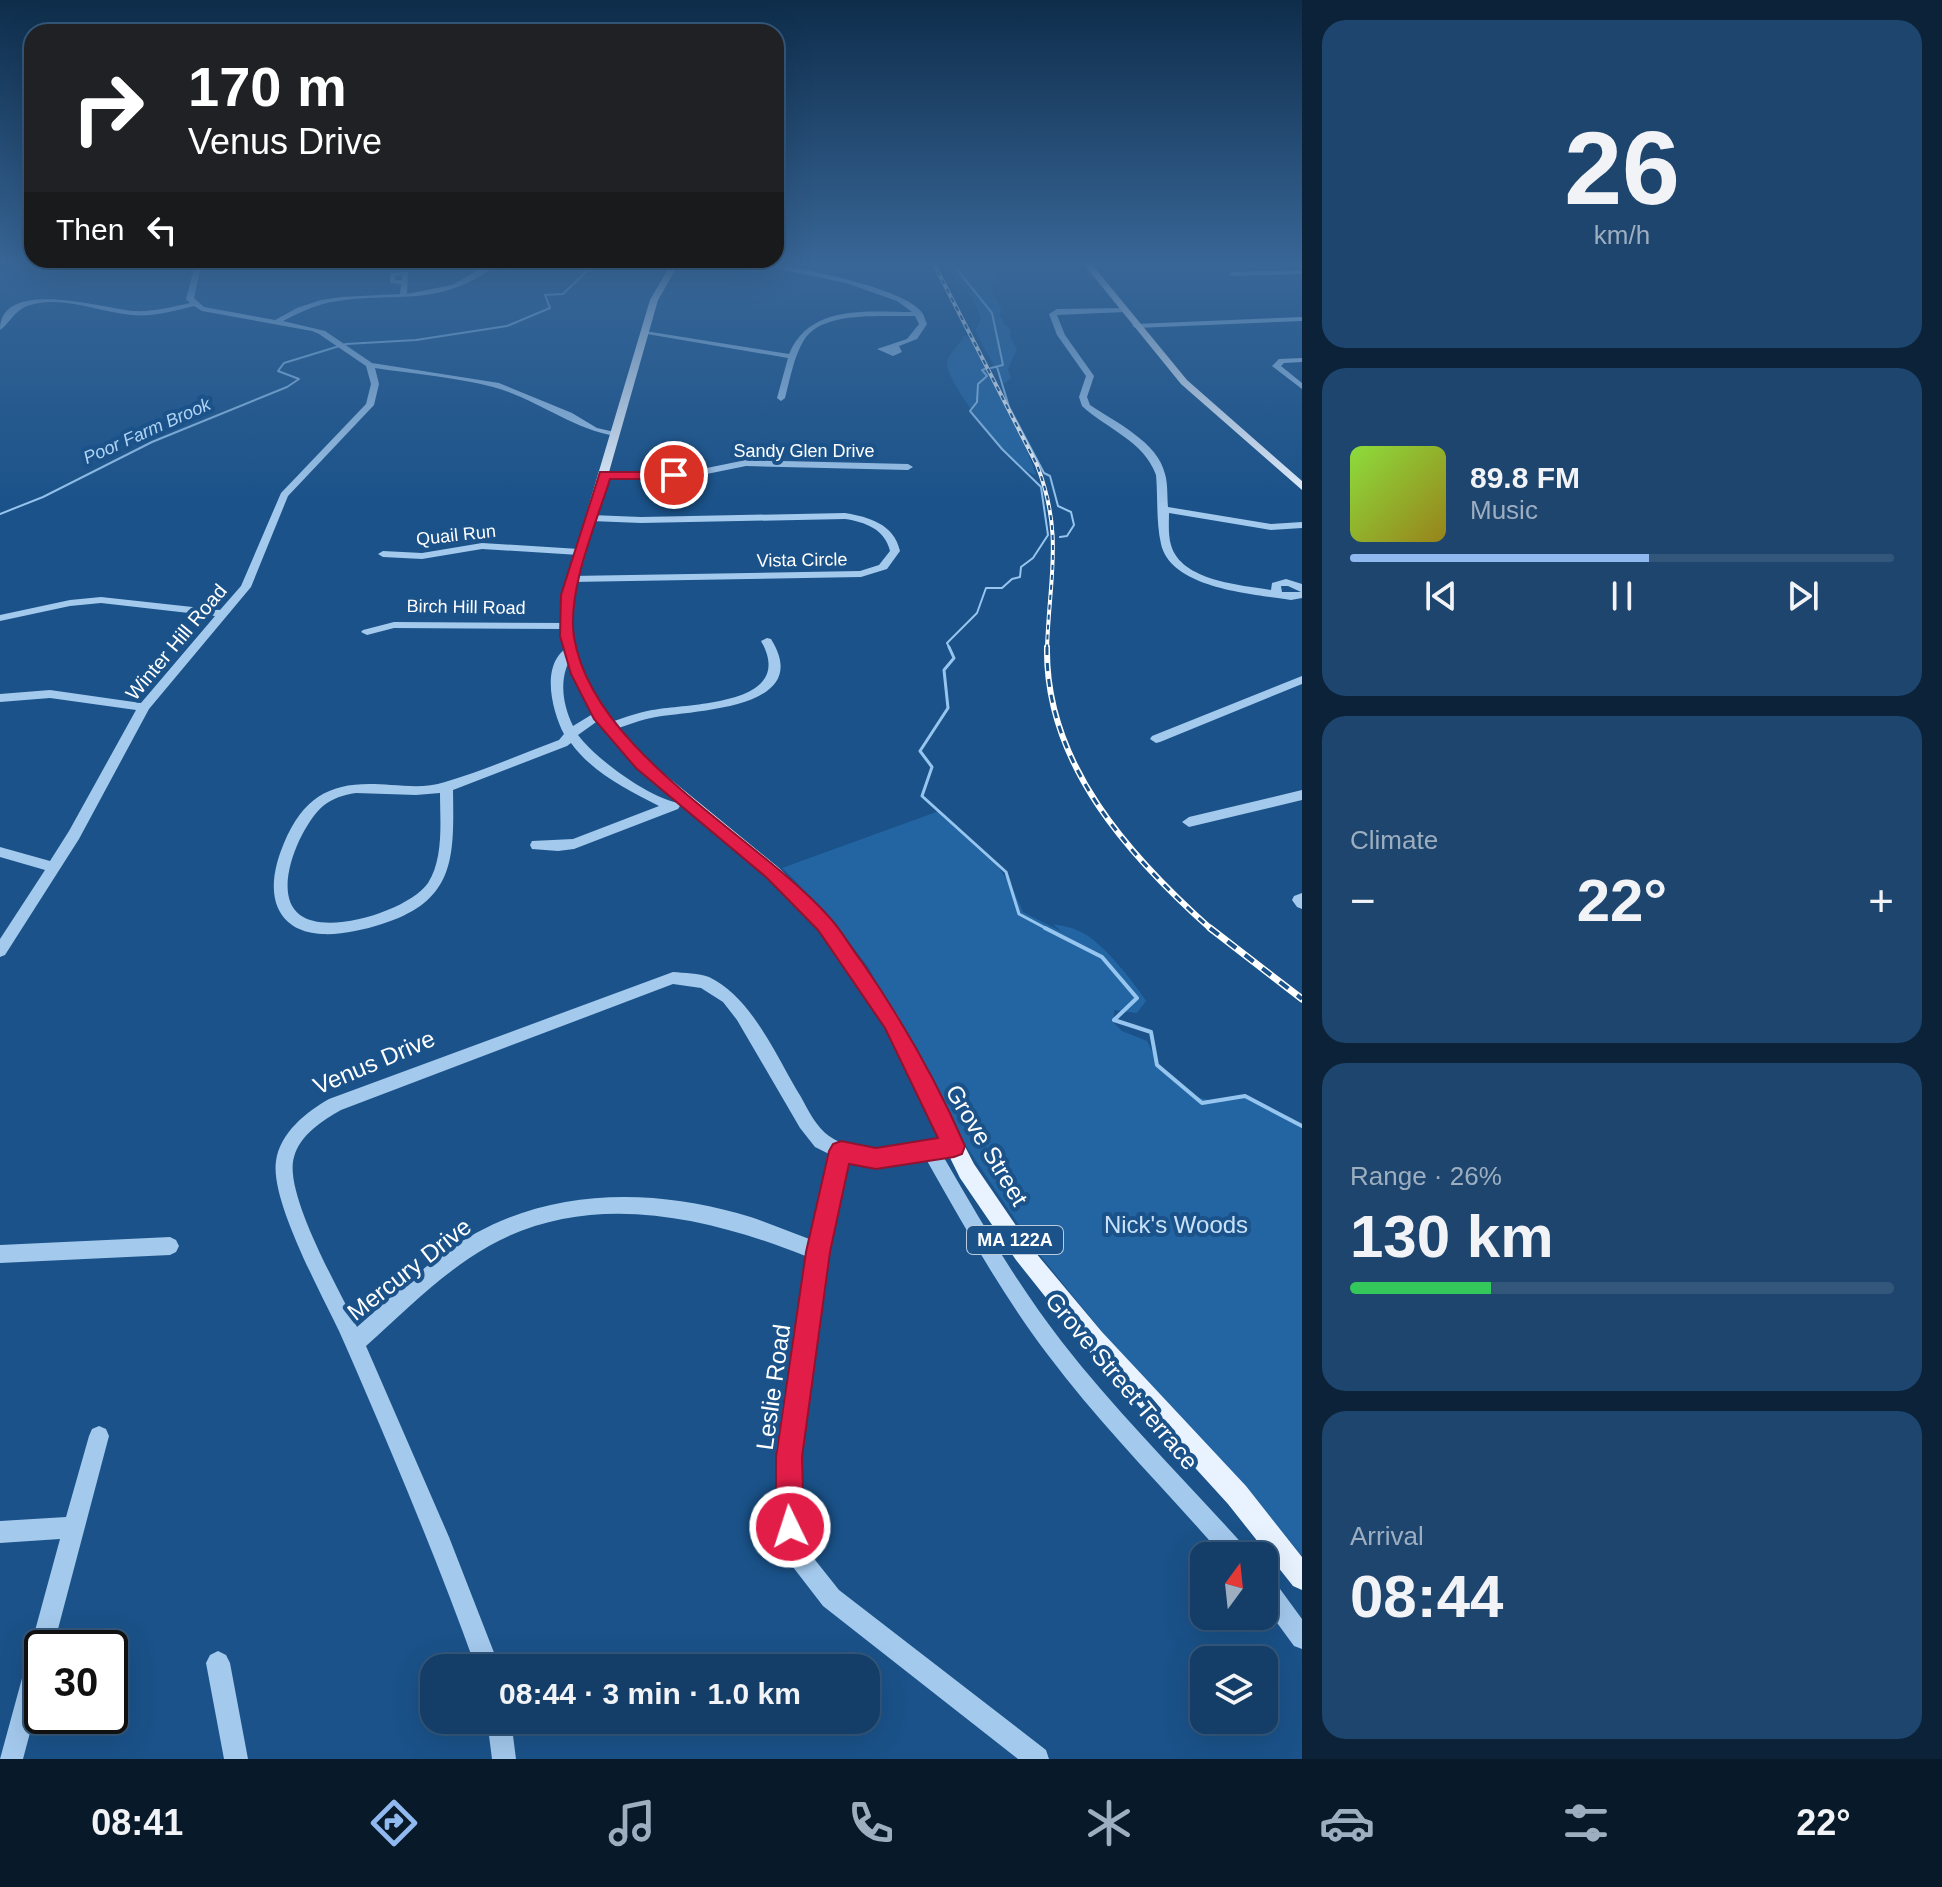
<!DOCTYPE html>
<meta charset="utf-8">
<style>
body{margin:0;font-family:Arial,sans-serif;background:#1d456d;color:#f1f3f6;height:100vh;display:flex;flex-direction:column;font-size:30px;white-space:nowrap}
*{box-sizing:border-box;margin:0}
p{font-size:26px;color:#9daec0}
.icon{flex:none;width:44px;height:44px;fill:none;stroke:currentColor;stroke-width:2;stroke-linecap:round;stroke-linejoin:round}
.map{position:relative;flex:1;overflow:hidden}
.details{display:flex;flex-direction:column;gap:20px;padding:20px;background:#0b2239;width:640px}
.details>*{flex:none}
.banner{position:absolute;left:24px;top:24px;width:760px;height:244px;border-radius:24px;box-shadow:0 8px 32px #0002,0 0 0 2px #33577b;background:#202124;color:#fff;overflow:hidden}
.needle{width:52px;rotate:15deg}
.controls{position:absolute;left:1190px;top:1542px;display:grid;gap:16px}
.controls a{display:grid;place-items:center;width:88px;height:88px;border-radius:16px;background:#143e67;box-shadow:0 8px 32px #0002,0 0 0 2px #33577b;font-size:40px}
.speed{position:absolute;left:24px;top:1630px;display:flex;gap:16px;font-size:40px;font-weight:700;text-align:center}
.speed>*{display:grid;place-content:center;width:104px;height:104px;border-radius:50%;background:#143e67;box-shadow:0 8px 32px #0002,0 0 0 2px #33577b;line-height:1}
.speed .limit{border:4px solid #111;border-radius:12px;background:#fff;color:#111}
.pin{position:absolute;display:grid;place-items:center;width:68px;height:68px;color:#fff;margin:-34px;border:4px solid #fff;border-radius:50%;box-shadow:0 2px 8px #0007}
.me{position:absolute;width:88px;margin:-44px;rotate:356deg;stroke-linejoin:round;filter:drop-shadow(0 0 6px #0008)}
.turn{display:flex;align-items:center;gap:28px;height:168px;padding:0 32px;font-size:36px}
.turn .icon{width:104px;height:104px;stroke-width:2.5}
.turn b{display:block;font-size:56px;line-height:68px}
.then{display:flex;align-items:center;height:76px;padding:0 32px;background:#0003;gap:16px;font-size:30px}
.big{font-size:60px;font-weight:700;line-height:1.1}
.details .tile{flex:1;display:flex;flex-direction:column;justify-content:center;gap:12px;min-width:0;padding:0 28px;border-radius:24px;background:#1d456d}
.details .dial{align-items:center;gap:0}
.dial b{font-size:104px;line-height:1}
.song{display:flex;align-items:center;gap:24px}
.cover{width:96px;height:96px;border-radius:12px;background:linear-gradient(135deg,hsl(90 70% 55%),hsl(50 70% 35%))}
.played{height:8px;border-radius:4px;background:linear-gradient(90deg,#90b9f0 55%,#33577b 55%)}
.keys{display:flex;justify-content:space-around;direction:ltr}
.heat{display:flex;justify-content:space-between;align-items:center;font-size:44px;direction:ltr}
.charge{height:12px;border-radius:6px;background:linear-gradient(90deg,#34c759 26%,#33577b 0)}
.trip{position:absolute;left:420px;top:1654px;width:460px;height:80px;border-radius:24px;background:#143e67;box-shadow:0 8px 32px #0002,0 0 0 2px #33577b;font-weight:700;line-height:80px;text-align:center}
.menu{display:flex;height:128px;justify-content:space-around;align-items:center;background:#081929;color:#9daec0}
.menu .icon{width:56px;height:56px}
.menu .active{color:#90b9f0}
.menu b{font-size:36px;color:#f1f3f6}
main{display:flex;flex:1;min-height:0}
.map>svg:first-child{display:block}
</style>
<main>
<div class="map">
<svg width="1302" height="1759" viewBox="0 0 1302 1759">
<rect width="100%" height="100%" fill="#1a5289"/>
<path fill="#2365a2" d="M941 262H991L996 267 997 281 990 286 1001 309 1000 316 1005 323 1002 322 1011 330 1010 336 1017 349 1008 369 1011 378 1004 384 975 331 981 319 973 299Z
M964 336 970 338C991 383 1020 427 1036 475 1016 473 944 381 947 362 949 352 960 345 964 336Z
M939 811 996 864 1011 885 1023 912 1062 932 1053 924C1062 926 1071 927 1079 931 1101 940 1133 981 1146 1001L1137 1013 1114 1010V1023L1122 1031 1147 1041 1159 1065 1193 1096 1213 1101 1241 1096 1302 1128V1556L1240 1480 1110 1342 1035 1249 962 1140 868 967 825 911 782 868Z"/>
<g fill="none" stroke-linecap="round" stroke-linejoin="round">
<path stroke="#96c5ef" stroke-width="2" d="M951 262 992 313 1003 365 991 368
M997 367 1009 407 1044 473 1050 476 1058 506 1071 512 1074 525 1067 536 1060 537
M0 514 43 497 152 442 287 387 299 379 278 371 284 363 346 344 416 340 507 326 550 308 545 295 563 294 593 265 605 262
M950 649 947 643 977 613 986 588H1002L1012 579 1020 577 1021 567 1033 558 1048 535 1041 487 1002 449 970 411 977 402 978 384 987 376 982 370 985 369"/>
<path stroke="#96c5ef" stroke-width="3" d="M949 647 954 658 944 670 948 708 920 751 932 767 922 796 1006 872 1019 914 1049 930"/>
<path stroke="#96c5ef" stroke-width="4" d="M1045 928 1102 957 1137 998 1114 1020 1151 1032 1157 1065 1202 1103 1245 1096 1302 1126"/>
<path fill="#a3c9ed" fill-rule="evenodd" d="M196 262H202L194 298 204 307 275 320 297 308 321 300 342 297 400 294 401 284 390 283V273L408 272 407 294 452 285 492 262H500C438 313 390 288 323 304 309 308 296 314 283 321L325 331 372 363 499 383 572 413 597 428 619 433 615 436C572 429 535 398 493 387 455 377 414 374 375 368L379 384 374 405 288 496 251 587 149 709 79 839 5 955 0 957V939L45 870 0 857V847L50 861 69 831 136 710 50 698 0 702V694L50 690 141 703 215 616 101 603 70 606 0 621V615L70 600 101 597 220 610 241 586 281 493 366 404 371 384 366 366 319 334 312 331 202 311 194 306C174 311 153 317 132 315 99 312 60 294 27 306 14 311 10 323 0 330 0 276 105 309 134 311 153 312 172 307 190 303L186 299ZM402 275V280H395V276Z
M747 262C778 262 908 287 923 314 925 317 925 321 927 324L917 339 899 346 902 352 893 356 877 349 907 339 919 324 915 316C884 317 822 310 804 340 794 356 790 379 785 398L781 401 777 398 788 358 641 333 645 331 789 354C810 304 867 312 912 312L897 301 846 283Z
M1302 270V274L1232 276 1229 274 1232 272Z
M1127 308 1128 310 1124 312 1057 315 1065 335 1094 376 1087 397 1090 405C1115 422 1158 442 1165 474 1168 484 1167 496 1168 507L1271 524 1302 522V528L1271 530 1169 513C1169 523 1168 535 1171 545 1181 581 1241 585 1271 590L1272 583 1286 579 1302 584V598L1291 600C1254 594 1171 589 1161 544 1156 522 1158 497 1156 475 1144 441 1107 429 1082 406L1079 397 1086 376 1057 335 1049 314 1057 309ZM1281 586H1288L1301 592H1282Z
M1302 317V321L1136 328 1132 326 1136 324Z
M1302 358V362L1284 363 1281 366 1302 383V389L1272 366 1279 359Z
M746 460 908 464 913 467 908 470 746 466 687 478H605L600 475 605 472H687Z
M845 513C869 517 894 524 900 551L887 569 861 577 571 582 566 579 571 576 860 571 879 565 890 551C885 529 865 522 845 519L641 523 591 521 586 518 591 515 641 517Z
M482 543 579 549 584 552 579 555 482 549 422 559 383 557 378 554 383 551 422 553Z
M394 622 566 623 572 626 566 629 394 628 367 635 361 632 363 630Z
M767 638 771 639C816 711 691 710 651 718 636 721 623 727 609 731L603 727 605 724C620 719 636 713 652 710 689 703 798 706 761 641Z
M570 646 576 650C558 673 561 701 573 726L596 712H604L606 715 578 735C596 759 648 797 678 803L680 806 678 809 574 849 558 851 532 849 530 845 532 841 573 839 659 806C627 790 592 772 571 743L567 746 453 790C454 857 456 901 382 924 363 930 342 935 322 934 303 933 286 926 278 908 269 888 276 862 284 843 306 791 337 780 391 785 409 786 427 788 445 782 483 771 521 754 559 740L564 734C552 711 539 662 570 646ZM356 793 416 795 440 793C440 821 444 858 428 883 409 910 328 936 300 915 270 893 301 825 323 806 333 798 343 795 356 793Z
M1302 676V684L1160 742 1156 743 1150 739 1152 736Z
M1302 790V800L1189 827 1182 822 1189 817Z
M1302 893V909L1297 907 1292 900 1294 896Z
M673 972C684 973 699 973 709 977 752 997 777 1058 801 1097 808 1110 817 1128 829 1136 865 1160 899 1144 936 1141 945 1140 951 1137 960 1140L963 1146 960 1152 943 1156C980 1220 1017 1284 1062 1342 1119 1415 1185 1480 1246 1548L1249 1556H1223C1165 1489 1101 1426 1048 1355 1001 1293 964 1226 926 1159L876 1167 847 1161 827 1252 799 1457 801 1527 804 1546 839 1590 1046 1750 1049 1759H1018L823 1606 786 1558 779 1527V1457L808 1257C708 1217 590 1189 489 1246 443 1272 405 1311 366 1346L449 1537 500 1668H476C442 1573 403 1479 363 1386 355 1367 347 1349 339 1331 321 1293 270 1200 276 1161 280 1133 306 1112 329 1099ZM673 984 701 988 723 1002 737 1020 800 1128 815 1147 831 1155 812 1240C787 1231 763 1220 737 1213 651 1189 556 1189 476 1233 432 1257 395 1294 357 1327 340 1291 283 1193 294 1157 300 1135 323 1120 341 1110Z
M170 1237 176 1240 179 1246 176 1252 170 1255 0 1263V1245Z
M99 1426 106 1429 109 1436 53 1648H42V1688L23 1759H0L60 1539 0 1543V1521L66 1517 89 1436 92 1429Z
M1264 1575 1272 1578 1302 1619V1649L1294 1646 1264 1605Z
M218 1651 226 1655 230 1663 248 1759H224L206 1663 210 1655Z
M487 1720H511L516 1759H492Z"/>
<path fill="#e9f3ff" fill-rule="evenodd" d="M672 262H680L658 300 574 595 573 636 580 661 599 703 647 760 779 868 831 920 898 1016 974 1164 1030 1246 1102 1332 1246 1486 1302 1557V1590L1293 1586 1228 1504 1086 1348 1016 1260 960 1178 886 1028 819 930 767 876 637 768 588 708 566 661 561 636 562 595 650 300Z
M1082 262H1090L1187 380 1302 481V490L1181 384Z"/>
<defs>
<path id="rail-far2" d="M933 262 1037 465C1064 535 1049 578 1047 649"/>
<path id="rail-far1" d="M1047 647C1045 764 1130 857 1212 930"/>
<path id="rail" d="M1210 928 1302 999"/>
</defs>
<use href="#rail-far2" stroke="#fff" stroke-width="4"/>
<use href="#rail-far1" stroke="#fff" stroke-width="6"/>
<use href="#rail" stroke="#fff" stroke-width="7"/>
<use href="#rail-far2" stroke="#1a5289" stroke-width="2" stroke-dasharray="5" stroke-linecap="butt"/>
<use href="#rail-far1" stroke="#1a5289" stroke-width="3" stroke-dasharray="8" stroke-linecap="butt"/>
<use href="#rail" stroke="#1a5289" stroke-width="4" stroke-dasharray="11" stroke-linecap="butt"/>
</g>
<linearGradient id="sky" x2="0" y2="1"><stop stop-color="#0e2d4b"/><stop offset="0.52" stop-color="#386697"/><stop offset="1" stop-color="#386697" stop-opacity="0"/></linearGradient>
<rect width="1302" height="508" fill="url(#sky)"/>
<path fill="#e11d48" stroke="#92132f" stroke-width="2" d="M600 472H674L680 475 674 479H610C596 524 567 590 574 637 593 753 755 834 830 918 842 931 851 948 862 962 902 1020 937 1082 965 1146L962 1154 954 1157 876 1169 849 1164 830 1252 802 1457 804 1527 800 1537 790 1541 780 1537 776 1527V1457L806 1252 829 1151 833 1144 841 1141 876 1148 938 1138 885 1028 818 930 766 877 636 768 594 719 571 674 560 636 561 595Z"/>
<g text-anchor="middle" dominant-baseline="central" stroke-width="8" stroke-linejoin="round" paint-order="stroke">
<g font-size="18" font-style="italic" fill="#afd3f4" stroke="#1a5289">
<text transform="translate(147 431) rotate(-24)">Poor Farm Brook</text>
</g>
<g font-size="18" fill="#fff" stroke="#1a5289">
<text x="804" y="451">Sandy Glen Drive</text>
<text transform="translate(456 535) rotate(-6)">Quail Run</text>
<text transform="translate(802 560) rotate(-1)">Vista Circle</text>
<text transform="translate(466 607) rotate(1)">Birch Hill Road</text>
</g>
<rect fill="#1a5289" stroke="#bacbdc" stroke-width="2" x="967" y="1226" width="96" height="28" rx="6"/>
<g font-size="18" font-weight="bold" fill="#fff">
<text x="1015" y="1240">MA 122A</text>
</g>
<g font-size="20" fill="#fff" stroke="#1a5289">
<text transform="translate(176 642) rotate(-50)">Winter Hill Road</text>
</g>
<g font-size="24" fill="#fff" stroke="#1a5289">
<text transform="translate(374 1062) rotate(-23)">Venus Drive</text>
<text transform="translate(987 1145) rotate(59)">Grove Street</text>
<text transform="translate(409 1269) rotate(-38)">Mercury Drive</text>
<text transform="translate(1122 1381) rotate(50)">Grove Street Terrace</text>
<text transform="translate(773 1387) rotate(-82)">Leslie Road</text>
</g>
<g font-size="24" fill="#c9e2f9" stroke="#1a5289">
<text x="1176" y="1224">Nick's Woods</text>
</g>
</g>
</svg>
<div class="controls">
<a><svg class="needle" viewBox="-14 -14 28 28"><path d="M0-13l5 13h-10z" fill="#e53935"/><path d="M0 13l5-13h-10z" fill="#9daec0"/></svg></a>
<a><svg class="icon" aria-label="layers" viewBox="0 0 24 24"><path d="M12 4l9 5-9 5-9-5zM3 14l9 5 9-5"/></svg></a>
</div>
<div class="speed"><div class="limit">30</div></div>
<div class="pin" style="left:674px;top:475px;background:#d93025"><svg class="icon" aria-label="arrive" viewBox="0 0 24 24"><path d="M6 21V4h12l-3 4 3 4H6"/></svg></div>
<svg class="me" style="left:790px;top:1527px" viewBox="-20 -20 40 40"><circle r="17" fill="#e11d48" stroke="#fff" stroke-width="3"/><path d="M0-11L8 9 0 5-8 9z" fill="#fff"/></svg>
<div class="trip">08:44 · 3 min · 1.0 km</div>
<div class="banner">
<div class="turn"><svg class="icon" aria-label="right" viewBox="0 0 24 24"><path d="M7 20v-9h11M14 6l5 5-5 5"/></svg><div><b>170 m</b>Venus Drive</div></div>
<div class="then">Then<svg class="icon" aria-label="left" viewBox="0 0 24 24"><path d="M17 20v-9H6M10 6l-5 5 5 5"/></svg></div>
</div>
</div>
<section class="details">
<div class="tile dial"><b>26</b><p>km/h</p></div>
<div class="tile">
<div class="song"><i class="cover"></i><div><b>89.8 FM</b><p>Music</p></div></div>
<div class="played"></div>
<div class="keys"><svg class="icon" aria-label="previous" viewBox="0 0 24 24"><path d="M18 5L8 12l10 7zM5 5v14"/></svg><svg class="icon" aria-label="pause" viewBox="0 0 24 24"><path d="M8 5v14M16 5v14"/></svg><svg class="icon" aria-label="next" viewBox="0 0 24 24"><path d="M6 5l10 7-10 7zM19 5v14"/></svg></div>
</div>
<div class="tile"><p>Climate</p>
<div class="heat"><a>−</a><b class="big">22°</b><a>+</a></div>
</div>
<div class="tile"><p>Range · 26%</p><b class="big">130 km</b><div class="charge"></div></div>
<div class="tile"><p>Arrival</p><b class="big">08:44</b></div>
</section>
</main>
<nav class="menu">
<b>08:41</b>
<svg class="icon active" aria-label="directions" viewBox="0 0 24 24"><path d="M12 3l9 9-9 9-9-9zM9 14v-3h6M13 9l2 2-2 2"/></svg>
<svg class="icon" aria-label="music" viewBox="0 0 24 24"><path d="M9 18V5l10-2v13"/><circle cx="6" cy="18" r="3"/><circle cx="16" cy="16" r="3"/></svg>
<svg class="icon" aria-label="phone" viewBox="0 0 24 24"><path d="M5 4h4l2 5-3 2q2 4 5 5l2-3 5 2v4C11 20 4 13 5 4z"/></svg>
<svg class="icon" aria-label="climate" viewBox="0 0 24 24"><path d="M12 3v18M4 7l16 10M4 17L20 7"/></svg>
<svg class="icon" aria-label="car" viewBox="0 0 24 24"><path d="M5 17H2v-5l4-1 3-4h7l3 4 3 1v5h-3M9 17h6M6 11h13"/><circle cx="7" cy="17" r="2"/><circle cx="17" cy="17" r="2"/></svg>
<svg class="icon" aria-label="filters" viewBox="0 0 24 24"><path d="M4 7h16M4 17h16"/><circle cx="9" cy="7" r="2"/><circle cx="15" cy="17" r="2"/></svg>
<b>22°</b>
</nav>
